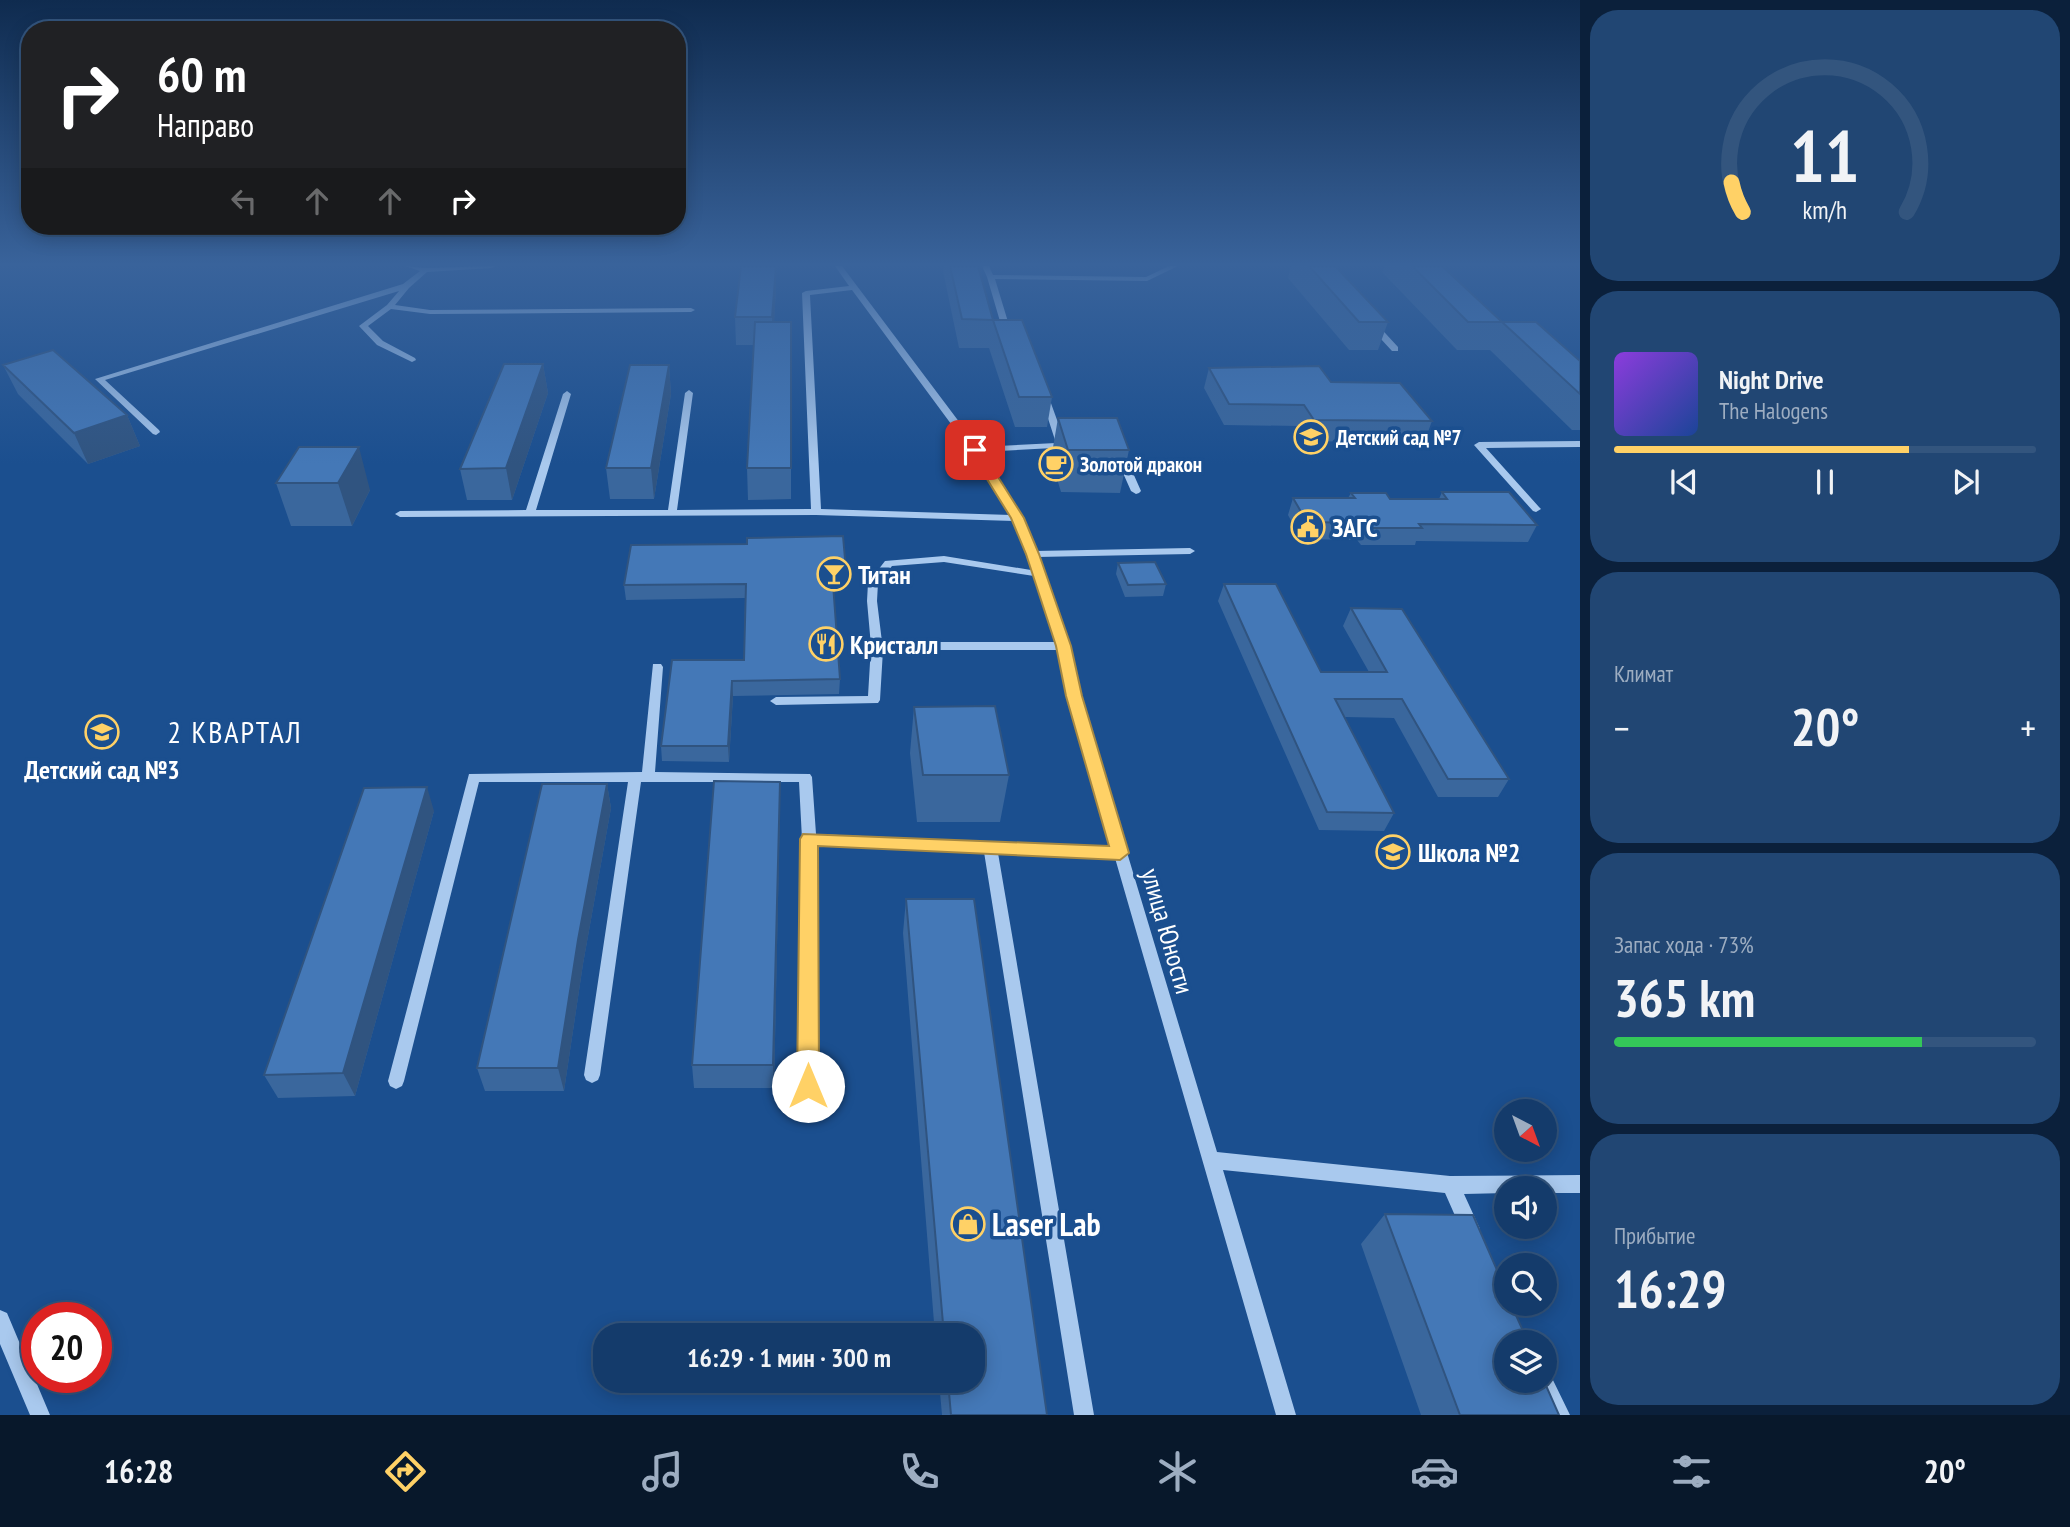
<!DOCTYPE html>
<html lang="ru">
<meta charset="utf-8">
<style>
body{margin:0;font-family:"PT Sans Narrow",sans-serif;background:#214673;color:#f1f3f6;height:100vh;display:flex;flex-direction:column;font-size:26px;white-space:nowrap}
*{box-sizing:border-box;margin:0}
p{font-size:23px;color:#9dadc1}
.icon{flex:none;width:38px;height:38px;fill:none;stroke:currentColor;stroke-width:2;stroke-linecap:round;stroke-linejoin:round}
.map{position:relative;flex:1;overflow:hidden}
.details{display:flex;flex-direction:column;gap:10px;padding:10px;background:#0b203b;width:490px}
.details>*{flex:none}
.top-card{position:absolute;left:21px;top:21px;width:665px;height:214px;border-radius:28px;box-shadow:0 4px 18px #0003,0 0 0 2px #33557e;background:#202124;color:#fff;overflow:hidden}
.needle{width:46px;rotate:139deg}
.tools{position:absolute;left:1494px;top:1099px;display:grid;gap:14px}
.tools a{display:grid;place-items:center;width:63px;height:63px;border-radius:50%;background:#143b6b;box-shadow:0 4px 18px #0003,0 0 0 2px #33557e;font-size:35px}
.speed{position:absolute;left:21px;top:1302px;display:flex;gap:14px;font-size:35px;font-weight:700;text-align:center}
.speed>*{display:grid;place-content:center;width:91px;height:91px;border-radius:50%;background:#143b6b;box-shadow:0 4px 18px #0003,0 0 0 2px #33557e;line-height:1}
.speed .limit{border:10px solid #d22;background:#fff;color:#111}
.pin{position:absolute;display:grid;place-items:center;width:60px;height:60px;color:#fff;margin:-30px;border-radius:14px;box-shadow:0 4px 10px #0006}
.me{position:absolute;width:77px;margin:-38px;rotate:0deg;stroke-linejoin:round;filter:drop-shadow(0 0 5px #0008)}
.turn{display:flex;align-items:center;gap:24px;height:147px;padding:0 21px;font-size:32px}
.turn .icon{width:91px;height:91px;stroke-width:2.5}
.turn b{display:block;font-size:49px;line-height:60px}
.lanes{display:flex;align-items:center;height:66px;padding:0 21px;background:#0003;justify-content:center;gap:35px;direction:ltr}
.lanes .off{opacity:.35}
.big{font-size:52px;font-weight:700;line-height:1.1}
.details .tile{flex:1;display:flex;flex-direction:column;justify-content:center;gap:10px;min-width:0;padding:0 24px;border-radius:28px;background:#214673}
.details .dial{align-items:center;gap:0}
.dial svg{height:182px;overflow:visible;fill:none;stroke:#33557e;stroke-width:7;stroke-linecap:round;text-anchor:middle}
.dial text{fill:#f1f3f6;stroke:none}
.song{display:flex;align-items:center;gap:21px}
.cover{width:84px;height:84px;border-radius:10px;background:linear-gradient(135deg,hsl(270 70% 55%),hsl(220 70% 35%))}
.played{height:7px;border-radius:4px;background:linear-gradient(90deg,#ffd166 70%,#33557e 70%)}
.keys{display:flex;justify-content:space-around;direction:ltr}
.heat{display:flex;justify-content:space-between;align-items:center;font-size:38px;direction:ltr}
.charge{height:10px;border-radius:5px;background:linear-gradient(90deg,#34c759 73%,#33557e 0)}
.trip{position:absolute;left:593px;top:1323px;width:392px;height:70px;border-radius:28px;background:#143b6b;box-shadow:0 4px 18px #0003,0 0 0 2px #33557e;font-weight:700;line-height:70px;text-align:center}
.menu{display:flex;height:112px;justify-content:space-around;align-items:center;background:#08182b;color:#9dadc1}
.menu .icon{width:49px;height:49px}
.menu .on{color:#ffd166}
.menu b{font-size:32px;color:#f1f3f6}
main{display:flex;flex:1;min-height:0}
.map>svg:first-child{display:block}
</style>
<main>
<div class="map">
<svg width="1580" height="1415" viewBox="0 0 1580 1415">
<rect width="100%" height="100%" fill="#1b4f8f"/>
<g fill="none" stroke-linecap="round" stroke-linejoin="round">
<path fill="#a9c9ee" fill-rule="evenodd" d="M405 266 425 268 495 266 492 268 427 272 409 288 395 305 430 310 691 308 695 310 691 312 430 314 391 309 368 326 383 341 415 358 416 360 412 362 377 345 359 326 387 305 399 291 105 380 159 430 160 432 156 435 153 434 95 379 403 284 420 271Z
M835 266H842L978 447 1056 443 1041 397 1048 395 1065 442 1072 443V447L981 452 1023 518 1035 551 1190 548 1195 551 1190 554 1037 557 1070 646 1080 696 1217 1152 1450 1176 1580 1175V1193H1545V1188H1507V1193L1464 1194 1480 1229 1478 1236 1471 1238 1464 1236 1445 1193 1223 1170 1296 1415H1276L1115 858 998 853 1094 1415H1074L984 852 816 845V1086L814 1091 808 1094 802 1091 800 1086 802 839 799 782H641L600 1075 598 1080 592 1083 586 1080 584 1075 628 782H479L404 1081 402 1086 396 1089 390 1086 388 1081 469 774 642 772 653 664H661L663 667 655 772 810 774 812 777 816 834 1112 847 1068 696 1059 650H883L880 700 878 703 776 705 770 701 776 697 868 696 871 646 867 601 868 583 885 561 944 556 1031 570 1014 521 816 515 400 517 395 514 400 511 526 510 563 394 567 391 571 394 536 510H668L685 393 689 390 693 393 677 510 811 509 802 293 806 291 849 286ZM852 290 971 451 1011 515 821 509 810 295ZM944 562 1034 576 1057 642H882L877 601 878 583 892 566Z
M982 266H989L993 275 1146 277 1169 266H1178L1147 281 995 279 1012 335 1008 337 1004 335 987 277Z
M1369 322H1375L1398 347V351H1392L1369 326Z
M1580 441V447L1486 448 1539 507 1541 509 1536 512 1533 511 1474 445 1479 442Z
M1120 452 1125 455 1141 491 1139 493 1136 494 1131 491 1115 455Z
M0 1310 7 1313 50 1415H30L0 1344Z
M1545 1372 1550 1374 1570 1415H1549L1533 1381H1545Z"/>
</g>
<path fill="#3a679d" d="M776 266V288L774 322H791V499L748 500 747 468 754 345H736L735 317Z
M944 266H978L993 320 1052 397 1047 427H1015L989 348H959L943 271Z
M1291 266H1335L1388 322 1378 350H1349L1288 278Z
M1385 266H1442L1502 322 1580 361V430H1572L1490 350H1457L1382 272Z
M543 364 548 393 512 500H467L460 469Z
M3 365 127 415 140 446 88 464 18 394Z
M669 365 671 394 654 499H610L606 468Z
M1209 368 1331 382 1432 421 1424 443 1307 441 1298 426 1224 425 1204 388Z
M1058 418 1129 450 1120 493 1061 492 1051 459Z
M299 447 370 490 352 526H291L276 483Z
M1442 492 1537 525 1528 542 1416 541 1415 545H1361L1357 540 1301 539 1288 515 1293 498H1348L1351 493 1390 499H1439Z
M747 544 846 570V585H833L840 679 839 694 733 696 729 762 662 761 661 746 744 660 745 598 626 600 624 585Z
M1118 563 1166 584 1163 596 1125 597 1116 574Z
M1224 584 1321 672H1369L1343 626 1351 608 1509 779 1498 797H1438L1394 718 1345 717 1394 813 1384 831 1319 830 1218 601Z
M914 707 1009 775 1000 822H917L910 753Z
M607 784 611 808 583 964 564 1091H485L477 1068Z
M780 806 774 1088H694L692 1065Z
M434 811 355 1096 278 1098 264 1075Z
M906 899 1047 1415H942L939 1381H973V1335H935L903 933Z
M1385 1214 1559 1415H1421L1361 1244Z"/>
<path fill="#305480" d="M776 266V288L773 345 772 317Z
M543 364 548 393 512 500 506 468Z
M669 365 671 394 654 499 651 468Z
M127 415 140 446 88 464 74 433Z
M359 447 370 490 352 526 338 483Z
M732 681 733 696 729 762 728 746Z
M780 782V806L774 1088 773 1065Z
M607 784 611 808 583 964 564 1091 558 1068 578 940Z
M427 787 434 811 355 1096 343 1073Z"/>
<path fill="#4478b7" stroke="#305480" stroke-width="2" d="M741 266H776L772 317H735Z
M950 266H978L993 320 962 319Z
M1309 266H1335L1388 322H1359Z
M1412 266H1442L1502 322H1468Z
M993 320H1022L1052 397H1019Z
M755 322H791V468H747Z
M1502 322H1536L1580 361V394Z
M53 350 127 415 74 433 3 365Z
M504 364H543L506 468 460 469Z
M630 365H669L651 468H606Z
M1319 366 1331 382 1400 383 1432 421 1314 420 1304 405 1229 404 1209 368Z
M1058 418H1117L1129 450H1068Z
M299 447H359L338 483H276Z
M1442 492H1509L1537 525 1419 524 1422 528H1367L1364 523 1307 522 1293 498H1355L1351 493H1386L1390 499H1447Z
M843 536 846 570H832L840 679 732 681 728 746H661L672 660H744L746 584 624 585 631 545 747 544V538Z
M1155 562 1166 584 1128 585 1118 563Z
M1224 584H1276L1321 672H1387L1351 608 1402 609 1509 779H1448L1402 699H1335L1394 813 1327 812Z
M995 706 1009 775H923L914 707Z
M714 781 780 782 773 1065H692Z
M542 784H607L578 940 558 1068H477Z
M427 787 343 1073 264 1075 364 788Z
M906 899H974L1047 1415H951L948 1381H973V1335H944Z
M1385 1214 1473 1215 1507 1293V1304H1511L1528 1342H1507V1381H1544L1559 1415H1460Z"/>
<linearGradient id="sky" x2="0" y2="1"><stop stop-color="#0f2b4f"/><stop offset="0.57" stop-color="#39639b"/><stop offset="1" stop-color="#39639b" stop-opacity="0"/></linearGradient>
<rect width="1580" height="464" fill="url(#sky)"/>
<path fill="#ffd166" stroke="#a68842" stroke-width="2" d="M975 446 981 450 1024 518 1039 554 1071 646 1082 696 1129 853 1120 860 818 846 819 1086 816 1093 808 1096 801 1093 797 1086 800 839 803 834 1109 846 1066 696 1056 646 1026 554 1011 518 969 450Z"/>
<defs>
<symbol id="school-ring" viewBox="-11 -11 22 22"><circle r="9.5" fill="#1b4f8f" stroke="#ffd166" stroke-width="1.5"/><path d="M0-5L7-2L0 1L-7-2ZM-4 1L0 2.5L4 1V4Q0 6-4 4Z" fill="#ffd166"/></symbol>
<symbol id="cafe-ring" viewBox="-11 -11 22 22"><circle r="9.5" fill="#1b4f8f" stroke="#ffd166" stroke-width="1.5"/><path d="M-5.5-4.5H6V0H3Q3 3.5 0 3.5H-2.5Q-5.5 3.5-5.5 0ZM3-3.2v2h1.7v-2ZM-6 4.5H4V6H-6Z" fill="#ffd166"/></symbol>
<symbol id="civic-ring" viewBox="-11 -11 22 22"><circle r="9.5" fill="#1b4f8f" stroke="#ffd166" stroke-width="1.5"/><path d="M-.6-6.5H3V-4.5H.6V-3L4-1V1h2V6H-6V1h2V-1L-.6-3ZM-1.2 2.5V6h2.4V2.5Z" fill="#ffd166"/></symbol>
<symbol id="bar-ring" viewBox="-11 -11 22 22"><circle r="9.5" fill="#1b4f8f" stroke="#ffd166" stroke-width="1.5"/><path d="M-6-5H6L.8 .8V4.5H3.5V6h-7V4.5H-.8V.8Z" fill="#ffd166"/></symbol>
<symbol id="restaurant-ring" viewBox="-11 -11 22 22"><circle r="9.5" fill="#1b4f8f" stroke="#ffd166" stroke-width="1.5"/><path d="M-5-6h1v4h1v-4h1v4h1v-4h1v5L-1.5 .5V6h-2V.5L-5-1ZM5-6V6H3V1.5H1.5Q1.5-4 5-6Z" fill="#ffd166"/></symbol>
<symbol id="shop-ring" viewBox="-11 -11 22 22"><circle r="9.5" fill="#1b4f8f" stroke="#ffd166" stroke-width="1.5"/><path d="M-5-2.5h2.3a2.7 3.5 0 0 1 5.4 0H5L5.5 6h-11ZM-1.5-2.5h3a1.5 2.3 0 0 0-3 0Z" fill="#ffd166"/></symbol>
</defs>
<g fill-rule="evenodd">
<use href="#school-ring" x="1292" y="418" width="38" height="38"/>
<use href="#cafe-ring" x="1037" y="445" width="38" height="38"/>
<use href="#civic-ring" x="1289" y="508" width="38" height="38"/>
<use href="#bar-ring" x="815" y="555" width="38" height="38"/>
<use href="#restaurant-ring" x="807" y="625" width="38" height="38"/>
<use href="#school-ring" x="83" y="713" width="38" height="38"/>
<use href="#school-ring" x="1374" y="833" width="38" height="38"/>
<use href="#shop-ring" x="949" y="1205" width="38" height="38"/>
</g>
<g text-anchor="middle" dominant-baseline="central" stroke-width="7" stroke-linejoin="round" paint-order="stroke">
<g font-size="21" font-weight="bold" fill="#fff" stroke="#1b4f8f" text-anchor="start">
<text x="1336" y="437">Детский сад №7</text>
<text x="1080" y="464">Золотой дракон</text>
</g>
<g font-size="26" font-weight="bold" fill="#fff" stroke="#1b4f8f" text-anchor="start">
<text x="1332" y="527">ЗАГС</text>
<text x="858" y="574">Титан</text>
<text x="850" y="644">Кристалл</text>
<text x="102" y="769" text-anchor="middle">Детский сад №3</text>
<text x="1418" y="852">Школа №2</text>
</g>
<g font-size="26" fill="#fff" stroke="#1b4f8f">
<text transform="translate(1168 931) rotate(74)">улица Юности</text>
</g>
<g font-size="30" letter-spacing="2" fill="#fff" stroke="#1b4f8f">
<text x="235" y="731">2 КВАРТАЛ</text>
</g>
<g font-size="32" font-weight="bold" fill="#fff" stroke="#1b4f8f" text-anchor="start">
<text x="992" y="1224">Laser Lab</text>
</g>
</g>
</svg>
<div class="tools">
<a><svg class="needle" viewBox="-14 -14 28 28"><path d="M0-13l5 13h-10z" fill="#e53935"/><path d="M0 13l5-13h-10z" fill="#9dadc1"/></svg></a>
<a><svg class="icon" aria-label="sound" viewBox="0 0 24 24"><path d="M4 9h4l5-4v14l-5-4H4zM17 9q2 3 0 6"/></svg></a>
<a><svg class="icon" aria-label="search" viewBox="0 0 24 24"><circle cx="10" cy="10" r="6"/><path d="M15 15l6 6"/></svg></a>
<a><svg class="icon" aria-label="layers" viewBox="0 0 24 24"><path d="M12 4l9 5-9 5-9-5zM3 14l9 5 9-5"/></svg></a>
</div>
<div class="speed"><div class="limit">20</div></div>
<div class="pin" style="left:975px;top:450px;background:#d93025"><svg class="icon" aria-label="arrive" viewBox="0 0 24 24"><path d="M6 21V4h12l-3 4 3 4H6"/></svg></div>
<svg class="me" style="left:808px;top:1086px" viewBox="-20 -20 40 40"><circle r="19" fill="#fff"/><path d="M0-13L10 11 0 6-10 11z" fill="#ffd166"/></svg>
<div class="trip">16:29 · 1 мин · 300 m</div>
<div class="top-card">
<div class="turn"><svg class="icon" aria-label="right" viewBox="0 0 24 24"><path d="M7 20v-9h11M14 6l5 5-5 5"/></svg><div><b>60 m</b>Направо</div></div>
<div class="lanes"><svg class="icon off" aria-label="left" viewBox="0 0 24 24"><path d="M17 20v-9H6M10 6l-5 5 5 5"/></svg><svg class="icon off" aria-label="ahead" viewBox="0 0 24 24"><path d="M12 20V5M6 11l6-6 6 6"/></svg><svg class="icon off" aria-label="ahead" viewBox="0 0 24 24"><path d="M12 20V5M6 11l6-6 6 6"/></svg><svg class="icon" aria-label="right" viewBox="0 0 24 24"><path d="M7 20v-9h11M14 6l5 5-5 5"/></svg></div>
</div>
</div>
<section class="details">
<div class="tile dial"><svg viewBox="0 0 100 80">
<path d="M14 69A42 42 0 1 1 86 69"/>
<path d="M14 69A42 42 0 0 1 9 56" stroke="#ffd166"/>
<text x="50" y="56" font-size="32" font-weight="700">11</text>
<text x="50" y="72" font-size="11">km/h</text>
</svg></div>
<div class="tile">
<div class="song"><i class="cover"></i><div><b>Night Drive</b><p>The Halogens</p></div></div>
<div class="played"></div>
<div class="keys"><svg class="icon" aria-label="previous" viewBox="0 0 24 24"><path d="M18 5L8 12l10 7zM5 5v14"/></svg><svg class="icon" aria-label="pause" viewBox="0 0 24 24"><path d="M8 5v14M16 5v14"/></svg><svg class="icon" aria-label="next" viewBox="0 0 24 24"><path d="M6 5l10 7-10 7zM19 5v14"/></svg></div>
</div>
<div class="tile"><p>Климат</p>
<div class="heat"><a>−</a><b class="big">20°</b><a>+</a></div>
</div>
<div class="tile"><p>Запас хода · 73%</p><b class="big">365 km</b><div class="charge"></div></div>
<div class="tile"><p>Прибытие</p><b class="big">16:29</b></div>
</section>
</main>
<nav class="menu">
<b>16:28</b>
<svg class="icon on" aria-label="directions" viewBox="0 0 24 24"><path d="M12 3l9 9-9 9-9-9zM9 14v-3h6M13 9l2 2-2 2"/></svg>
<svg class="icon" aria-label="music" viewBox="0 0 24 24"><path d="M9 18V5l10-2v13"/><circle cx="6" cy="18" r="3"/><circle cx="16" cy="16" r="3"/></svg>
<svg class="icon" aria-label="phone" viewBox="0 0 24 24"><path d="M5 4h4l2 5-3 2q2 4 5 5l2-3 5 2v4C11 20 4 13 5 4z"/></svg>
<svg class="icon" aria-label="climate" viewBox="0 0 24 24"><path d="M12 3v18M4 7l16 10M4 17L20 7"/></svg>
<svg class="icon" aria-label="car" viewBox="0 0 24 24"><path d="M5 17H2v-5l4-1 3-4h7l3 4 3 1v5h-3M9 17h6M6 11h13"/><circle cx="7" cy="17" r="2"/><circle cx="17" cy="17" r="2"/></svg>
<svg class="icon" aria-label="filters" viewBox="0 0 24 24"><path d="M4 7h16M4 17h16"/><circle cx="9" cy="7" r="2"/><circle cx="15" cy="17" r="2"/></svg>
<b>20°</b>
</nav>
